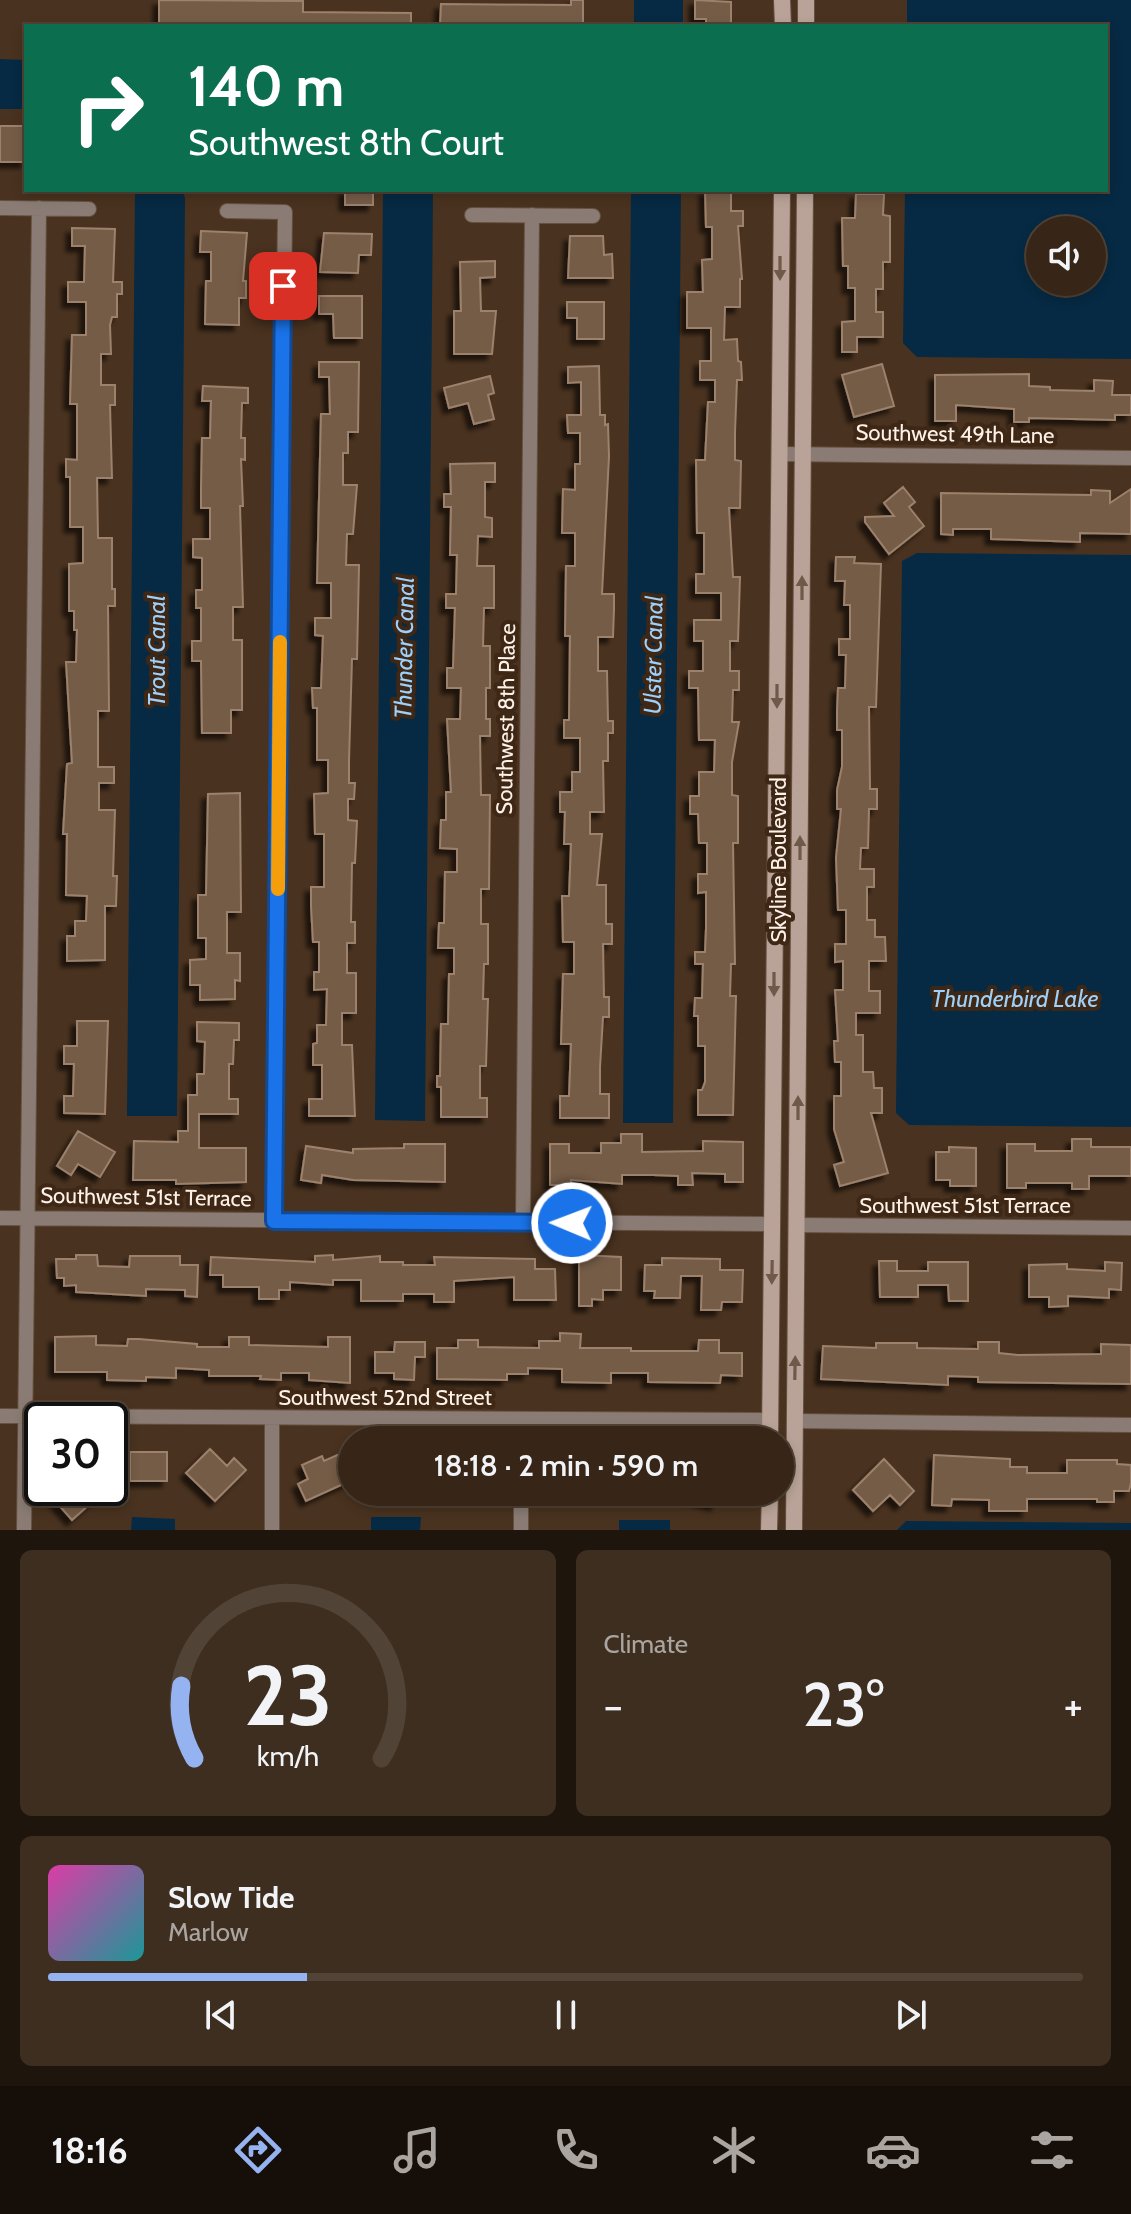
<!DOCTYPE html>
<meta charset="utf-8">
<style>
body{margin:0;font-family:Cabin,sans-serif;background:#3e2e20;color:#f1f3f6;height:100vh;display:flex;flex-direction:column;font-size:30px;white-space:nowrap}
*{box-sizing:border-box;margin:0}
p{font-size:26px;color:#aaa5a1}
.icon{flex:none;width:44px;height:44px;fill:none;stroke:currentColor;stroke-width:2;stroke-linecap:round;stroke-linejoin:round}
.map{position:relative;height:1530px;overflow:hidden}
.panel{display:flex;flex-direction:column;gap:20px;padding:20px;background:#1e150d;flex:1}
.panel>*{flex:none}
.top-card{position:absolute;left:24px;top:24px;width:1084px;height:168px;border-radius:0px;box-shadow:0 4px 12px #0003,0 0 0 2px #514336;background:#0b6e4f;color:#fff;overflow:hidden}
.controls{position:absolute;left:1026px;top:216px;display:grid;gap:16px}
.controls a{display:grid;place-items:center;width:80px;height:80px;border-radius:50%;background:#372617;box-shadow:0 4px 12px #0003,0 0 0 2px #514336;font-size:40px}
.speed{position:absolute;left:24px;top:1402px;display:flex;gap:16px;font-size:40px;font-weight:700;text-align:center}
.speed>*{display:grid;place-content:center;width:104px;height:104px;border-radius:50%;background:#372617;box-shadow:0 4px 12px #0003,0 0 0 2px #514336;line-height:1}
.speed .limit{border:4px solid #111;border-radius:12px;background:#fff;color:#111}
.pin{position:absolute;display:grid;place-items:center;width:68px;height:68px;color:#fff;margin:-34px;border-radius:16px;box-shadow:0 4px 12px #0006}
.me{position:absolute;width:88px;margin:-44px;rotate:271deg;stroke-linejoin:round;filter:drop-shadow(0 0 6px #0008)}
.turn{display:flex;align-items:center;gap:28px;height:168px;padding:0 32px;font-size:36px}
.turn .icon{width:104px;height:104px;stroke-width:2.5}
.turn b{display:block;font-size:56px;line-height:68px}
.big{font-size:60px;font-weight:600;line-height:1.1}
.panel .widget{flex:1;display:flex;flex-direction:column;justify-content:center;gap:12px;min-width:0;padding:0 28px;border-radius:12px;background:#3e2e20}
.panel .dial{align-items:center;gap:0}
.dial svg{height:208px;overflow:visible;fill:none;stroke:#514336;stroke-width:7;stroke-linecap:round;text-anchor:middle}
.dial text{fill:#f1f3f6;stroke:none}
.song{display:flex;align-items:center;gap:24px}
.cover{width:96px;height:96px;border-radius:12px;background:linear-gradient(135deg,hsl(320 70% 55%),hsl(180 70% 35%))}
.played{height:8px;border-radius:4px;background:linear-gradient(90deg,#95b2f1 25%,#514336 25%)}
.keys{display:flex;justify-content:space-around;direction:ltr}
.heat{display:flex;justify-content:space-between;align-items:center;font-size:44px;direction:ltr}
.panel .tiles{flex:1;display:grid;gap:20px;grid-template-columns:1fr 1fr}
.widget:last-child{grid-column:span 2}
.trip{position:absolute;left:338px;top:1426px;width:456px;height:80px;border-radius:40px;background:#372617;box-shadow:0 4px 12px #0003,0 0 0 2px #514336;font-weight:600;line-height:80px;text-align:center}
.menu{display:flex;height:128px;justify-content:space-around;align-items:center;background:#160f09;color:#aaa5a1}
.menu .icon{width:56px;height:56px}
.menu .on{color:#95b2f1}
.menu b{font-size:36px;color:#f1f3f6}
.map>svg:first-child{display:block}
</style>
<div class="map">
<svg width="1131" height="1530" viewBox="0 0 1131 1530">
<defs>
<filter id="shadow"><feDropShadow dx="-5.5" dy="5.5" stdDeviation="2" flood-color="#0009"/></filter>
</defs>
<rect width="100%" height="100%" fill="#49321f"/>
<path fill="#062a43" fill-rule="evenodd" d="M634 0H683V26H634Z
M907 0H1131V359L917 357 903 343 905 190H1106V26H907ZM1040 230H1092V282H1040Z
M0 59 26 60V109H0Z
M135 190H183L185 199 177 1116H127Z
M383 190H433L425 1121 375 1120Z
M631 190H681L673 1123H623Z
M917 553 1131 555V1127L909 1125 896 1113 902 561Z
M132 1517 175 1519V1530H131Z
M371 1517H421L420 1530H371Z
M619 1520H670V1530H619Z
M906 1521 1131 1523V1530H897Z"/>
<path fill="#755b47" stroke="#9c816c" stroke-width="2" filter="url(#shadow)" d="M159 0 303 1V12L411 13V26H159Z
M571 0H583V26H440L441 4 571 5Z
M695 0 731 2V26H706V19H695Z
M0 126H26V162H0Z
M345 190H373V205H345Z
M705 190H731V211H743V226H738L742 279H740V307H725L724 340 737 339 738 361 741 362 742 380H737L735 432V460L741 461 740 508H729L733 577H740L738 641H730V671H739V690H733L732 722H739L732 762V795L738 796V843H733L735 964H731L730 996H736L733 1115H698V1090H702L705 1082V1046H698V1016H694L695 998H702L703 964H695V952H705L706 929V892L698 893V874H707V843H699L698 814H690V796H699V772H714L715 740H699L698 688H689V671H703V641H694V620H721V593H696V574H704V533H697L696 460H705L708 402H715V380H700V361H711V328H687V292H703L702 260 712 259V227H706Z
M856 194H884L883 215 890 216V262H883V289H876V312H883V337H857V352H842V322L855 321V288H848V266H843L842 218H855Z
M72 228 115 229 113 282H122V294H117V317H112L110 325 111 354H101V385H115V405H110L112 478H97L98 538H112V589H115V606H108L109 711H98V767H114V783H99V810H115L113 876H117L116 906H105V960L67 961V936H75V921H86L87 896 66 895 67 834H63L67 764 72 763 66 662H76L77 630H74V611H69V564L83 563V527H70V477H66V459L77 460V404H70L72 335H86V302H68V282H84L85 246H72Z
M201 231 247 233 243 281H246V298H239V325L205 324 206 281H211V252H200Z
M324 233 372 234 371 255H359L358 273 320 272Z
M570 236H603L604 255 612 254 613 278H568Z
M495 261V277L480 278 481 311H496L492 354H454V311H461L460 262Z
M319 296H362V338H334L333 314H319Z
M567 302H604V339H577V318H567Z
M319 362H359L358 432H348V453H343V485H357L353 534H347L346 565H359L357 659H352L349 760V783H355L354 799H348V820L357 821 355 863H352L351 922H355V943H347V973H356V1013H342V1045H352L355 1116H309V1099H322V1065H313V1044L317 1043V1025H326L327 989 314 990V972H319V942H313L311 906V887H324V834H315L314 794 328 793V760H317V708H313L312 688H321L323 636 315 635V618H331V583H317L321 414H330L329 377H319Z
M882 364 894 406 854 417 842 375Z
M599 366 600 415H605V425L608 424 609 456 602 594H614V609L613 637H598V671H607L608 721H613V733H608V761H603L604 812H590V834H602L597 885H606V924H612V944H603L604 997H609V1017H603L600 1067V1094H609V1118H560V1096H569L571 1044H561L563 974H574V942H563L562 896H569L571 844H564L565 812H560V792H572V772H580V738H564V720H569L570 636H565L566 566H575V533H562L563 489 575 490V464H580V433H568L567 415H581V382L568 383V367Z
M1029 374V386L1050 387V390L1094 391V380L1113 381 1112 395H1131V415H1115V420L1029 418V422H1014V409L956 405V421H935V375Z
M490 376 494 393 488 395 494 419 474 424 468 403 449 408 444 388Z
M203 386 248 388V403H242L241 438H245V460L241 459 243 506H240L243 607H233V640H242V710H231V733H202L201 661H192V641H201V608H196V590H202V558L193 557V539H210V508H201V489L202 438H210L211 401H202Z
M495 463V482H485V517L492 518V537L478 536 477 566H494V608H484L483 646H490V688H486V719H490V736H480L481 795H490L489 889H481V924H488V964H484L483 999H488L486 1066H480V1098H487V1117H441V1087H437V1076H440L441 1024H448L449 974H454V948H438L439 923H444L445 872H457V849L440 848 441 820H446V792H451L447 719H460L461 688H447V668H453L455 608H446V594H456L457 555H450L451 507H444V494H451L450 464Z
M903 487 915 502 909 507 924 526 889 554 865 522V517L894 516 884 503Z
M1131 489V534L1080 533V542L991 539V529H953V535L941 534V493L1091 495V490L1110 491V503Z
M836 557H855L854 563 881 564 876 707H869L870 789H877V809H869L868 848H861L860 869H874V887H867V920H875V937H885L886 961H869V991H880V1013H856V1035H863V1072H873L874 1088H882V1113H871L888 1173 840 1186 834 1165 844 1162 834 1129V1096H841V1062H835L834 1041H838L835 990H843V961L835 962V944H846V910H838L836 858 841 809H837V790L842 767V730H837V711L838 688H845L846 655H839V639H850V605H844L845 581H835Z
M240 793 241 912H227V953H240V981L235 980V999L200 1000V985H190V960L206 959V938H198V895H206L208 794Z
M77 1021H108L105 1114 64 1113V1096H73L74 1064H64V1046H77Z
M197 1022 239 1023V1040H234L233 1064H229V1099H238V1114H199V1148H246V1182L176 1184V1180H133L134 1141 178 1142V1131H188V1095H197V1074H204L205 1042 197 1041Z
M78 1131 115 1152 100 1177 78 1164 71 1175 57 1166Z
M621 1134H642V1152L703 1151V1141L743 1142V1182H725V1174L692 1173 693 1185H678V1176L653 1175H622V1184L571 1180V1185H550V1144H569V1153H601V1143H621Z
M1072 1139H1091V1147H1131V1176H1089V1189H1072V1183H1026V1188H1007V1144H1035V1151H1072Z
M404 1144H445V1182L353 1180 322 1175 321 1183 301 1180 306 1146 353 1153V1149L404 1148Z
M949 1147 976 1148V1186H950V1180H936V1152H949Z
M76 1255H97L98 1266 129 1267 130 1256H180V1265H198L197 1297 185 1296V1290L146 1289V1296L76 1292V1285L64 1286V1278H57L56 1259H76Z
M333 1255V1260L380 1256V1262H403V1265H435L434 1257 535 1259V1269H555L556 1300H514V1277L454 1281V1302H434V1294H403V1301H361V1280H333V1285L290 1282V1290H279V1299H259V1287H223V1275H210L211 1257 315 1262V1256Z
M579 1255 621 1257V1290H603V1300L592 1299V1306H579Z
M662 1258 720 1259V1270H743L742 1302H722L721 1310H701L702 1276H681L680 1298H654L655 1291H644L645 1265H662Z
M879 1261H897V1271H928V1262H968V1301H949L948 1285H918V1297H880Z
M1105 1262 1122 1263 1121 1290 1109 1289V1298L1068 1296V1306L1049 1307V1297H1029V1265L1067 1264V1269L1105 1271Z
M560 1333 581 1334 580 1348H631V1351H698L699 1340H719V1353H742V1376L721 1375 720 1383 648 1382V1373H611V1383L562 1382V1369L528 1368V1374H507V1380L437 1379V1348H458V1340H478V1347L539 1348V1341H560Z
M96 1336V1345L127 1346 128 1339H139L197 1344V1347H229V1337H249V1345L328 1347V1337H350V1383L309 1380V1373H281V1380L260 1379 261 1376H209V1370L176 1368V1378L146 1377V1381L107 1380V1372H55V1337Z
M395 1342H425V1357H415L414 1380 394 1379V1373H375V1352H394Z
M978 1342H999V1353L1018 1355 1101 1354V1344L1131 1345V1384L978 1382V1377L948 1376V1385L821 1379 823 1346 876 1348V1343H917V1348L978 1349Z
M210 1449 227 1466 234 1458 246 1470 215 1501 186 1473Z
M130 1452H167V1481H130Z
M342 1453 345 1459 352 1455V1480L306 1501 298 1484 308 1479 302 1465 322 1456 324 1461Z
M934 1455 1010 1459V1467H1027V1473H1067V1460H1117V1464L1131 1465V1483L1129 1491H1114V1502H1097V1499H1027V1511H989V1500L952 1499 951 1506 932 1505Z
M884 1459 914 1491 900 1505 890 1495 873 1511 853 1490Z
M57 1488H108L72 1520 50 1495Z
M682 1492H719L716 1505 682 1496Z"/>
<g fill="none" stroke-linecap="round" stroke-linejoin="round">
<defs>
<path id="street" d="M0 208 89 209
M227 211 285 212 274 1221
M472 215 593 216
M779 454 1131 458
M0 1218 771 1224
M523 1222 532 215
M798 1225 1131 1228
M0 1416 770 1420
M272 1418V1530
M520 1420V1440
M795 1421 1131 1425
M24 1530 39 208
M521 1530V1492"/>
<path id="secondary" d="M782 0 783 26
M806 26V0
M770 1440 782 190
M769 1530 770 1492
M794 1530 805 190"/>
</defs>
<use href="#street" stroke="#66513f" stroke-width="16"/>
<use href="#secondary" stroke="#66513f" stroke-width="18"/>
<use href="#street" stroke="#8a7c75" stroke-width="14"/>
<use href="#secondary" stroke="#b9a398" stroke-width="16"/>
</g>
<defs><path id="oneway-solid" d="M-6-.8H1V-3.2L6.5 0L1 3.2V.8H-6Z" transform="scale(2)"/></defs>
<g fill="#6f5949">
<use href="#oneway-solid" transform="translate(780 268) rotate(90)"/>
<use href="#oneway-solid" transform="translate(802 588) rotate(-90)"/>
<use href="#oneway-solid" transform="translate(777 696) rotate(90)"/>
<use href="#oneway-solid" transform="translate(800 848) rotate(-90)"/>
<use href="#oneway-solid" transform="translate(774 984) rotate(90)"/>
<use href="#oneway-solid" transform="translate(798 1108) rotate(-90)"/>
<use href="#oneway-solid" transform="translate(772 1272) rotate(91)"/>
<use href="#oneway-solid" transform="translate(795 1368) rotate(-89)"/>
</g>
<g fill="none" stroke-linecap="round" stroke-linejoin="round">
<defs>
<path id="route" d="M283 286 274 1221 572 1223"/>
</defs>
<use href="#route" stroke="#114b97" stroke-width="20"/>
<use href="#route" stroke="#1a73e8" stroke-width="14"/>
<path stroke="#f59e0b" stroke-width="14" d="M278 889 280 642"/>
</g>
<g text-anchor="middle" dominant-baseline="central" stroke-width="8" stroke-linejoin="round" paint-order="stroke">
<g font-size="22" fill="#fdf1e8" stroke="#3e2715">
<text transform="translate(955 434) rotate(1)">Southwest 49th Lane</text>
<text transform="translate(506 719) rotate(-89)">Southwest 8th Place</text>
<text transform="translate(778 860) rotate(-90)">Skyline Boulevard</text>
<text transform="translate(146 1197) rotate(1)">Southwest 51st Terrace</text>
<text x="965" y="1205">Southwest 51st Terrace</text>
<text x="385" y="1397">Southwest 52nd Street</text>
</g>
<g font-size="24" font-style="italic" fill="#9dd0fa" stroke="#3e2715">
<text transform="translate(404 648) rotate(-89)">Thunder Canal</text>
<text transform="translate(156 651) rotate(-90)">Trout Canal</text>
<text transform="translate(653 655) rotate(-89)">Ulster Canal</text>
<text x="1015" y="998">Thunderbird Lake</text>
</g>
</g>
</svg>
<div class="controls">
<a><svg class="icon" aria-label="sound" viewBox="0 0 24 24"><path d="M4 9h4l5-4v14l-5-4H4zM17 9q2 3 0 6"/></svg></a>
</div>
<div class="speed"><div class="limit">30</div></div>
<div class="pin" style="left:283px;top:286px;background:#d93025"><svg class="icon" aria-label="arrive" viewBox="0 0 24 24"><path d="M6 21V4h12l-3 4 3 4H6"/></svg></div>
<svg class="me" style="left:572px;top:1223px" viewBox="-20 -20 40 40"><circle r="17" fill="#1a73e8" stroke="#fff" stroke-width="3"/><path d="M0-11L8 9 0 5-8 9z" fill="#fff"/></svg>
<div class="trip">18:18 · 2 min · 590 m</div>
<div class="top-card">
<div class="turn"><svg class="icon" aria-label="right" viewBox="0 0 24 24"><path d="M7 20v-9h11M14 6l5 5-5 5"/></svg><div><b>140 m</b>Southwest 8th Court</div></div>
</div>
</div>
<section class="panel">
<div class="tiles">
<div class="widget dial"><svg viewBox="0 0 100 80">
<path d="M14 69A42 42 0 1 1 86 69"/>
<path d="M14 69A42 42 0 0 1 9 41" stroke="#95b2f1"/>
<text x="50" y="56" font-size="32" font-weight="700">23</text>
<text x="50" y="72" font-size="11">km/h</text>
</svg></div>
<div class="widget"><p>Climate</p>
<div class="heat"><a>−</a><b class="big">23°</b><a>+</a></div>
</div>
<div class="widget">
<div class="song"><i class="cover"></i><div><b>Slow Tide</b><p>Marlow</p></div></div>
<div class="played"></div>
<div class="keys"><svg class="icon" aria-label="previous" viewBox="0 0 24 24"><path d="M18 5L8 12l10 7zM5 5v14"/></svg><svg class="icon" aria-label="pause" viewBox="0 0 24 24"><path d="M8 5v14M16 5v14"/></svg><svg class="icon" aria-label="next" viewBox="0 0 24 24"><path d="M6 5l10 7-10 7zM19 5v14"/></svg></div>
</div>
</div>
</section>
<nav class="menu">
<b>18:16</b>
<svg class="icon on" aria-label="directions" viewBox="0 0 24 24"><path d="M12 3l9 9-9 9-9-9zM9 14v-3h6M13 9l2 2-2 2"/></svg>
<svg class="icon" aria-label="music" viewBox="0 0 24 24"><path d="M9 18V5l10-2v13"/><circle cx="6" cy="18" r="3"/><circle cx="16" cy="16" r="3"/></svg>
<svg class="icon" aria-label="phone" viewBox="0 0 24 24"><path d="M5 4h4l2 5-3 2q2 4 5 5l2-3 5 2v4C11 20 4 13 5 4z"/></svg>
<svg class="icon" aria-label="climate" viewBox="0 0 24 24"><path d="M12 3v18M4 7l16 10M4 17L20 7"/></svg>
<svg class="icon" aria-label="car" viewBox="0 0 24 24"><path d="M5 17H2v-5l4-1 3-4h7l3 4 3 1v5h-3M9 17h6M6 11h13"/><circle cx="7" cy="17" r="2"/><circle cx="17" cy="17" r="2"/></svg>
<svg class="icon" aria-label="filters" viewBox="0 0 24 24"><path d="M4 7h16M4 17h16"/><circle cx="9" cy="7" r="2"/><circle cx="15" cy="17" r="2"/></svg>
</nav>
